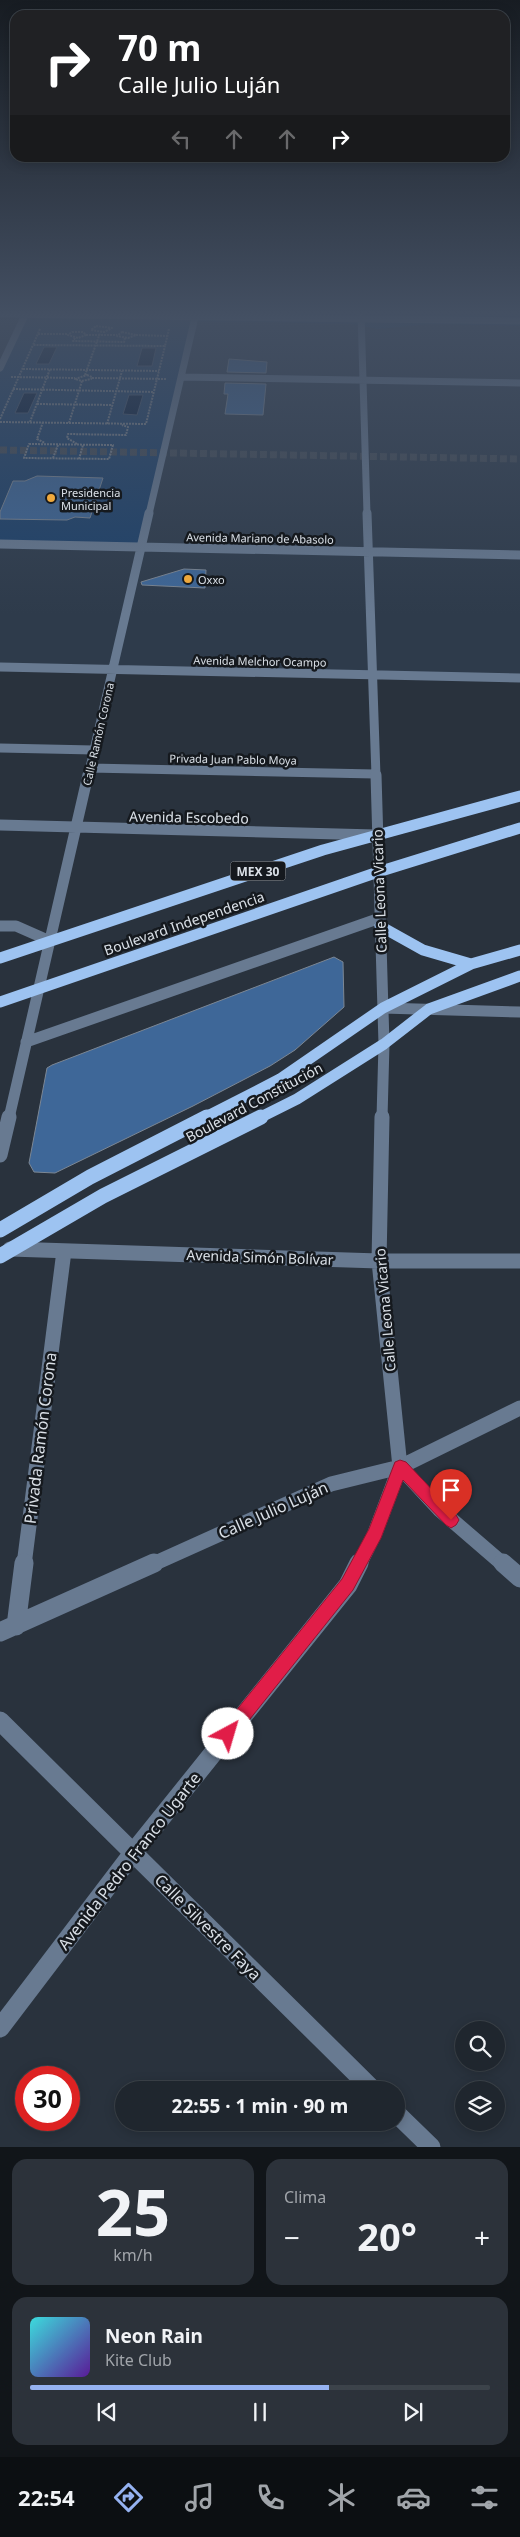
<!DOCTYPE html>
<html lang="es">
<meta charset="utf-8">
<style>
body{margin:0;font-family:"Noto Sans",sans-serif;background:#2c323a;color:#f1f3f6;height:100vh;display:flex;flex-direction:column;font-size:19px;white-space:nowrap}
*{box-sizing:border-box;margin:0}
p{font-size:16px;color:#a1a5aa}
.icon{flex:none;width:28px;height:28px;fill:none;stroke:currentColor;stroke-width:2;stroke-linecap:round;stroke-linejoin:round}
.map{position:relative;height:2147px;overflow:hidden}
.side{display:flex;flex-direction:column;gap:12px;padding:12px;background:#111519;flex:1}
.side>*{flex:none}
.top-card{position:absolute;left:10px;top:10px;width:500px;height:152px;border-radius:15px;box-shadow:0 2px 12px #0003,0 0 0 1px #3c434a;background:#202124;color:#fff;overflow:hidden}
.buttons{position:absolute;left:455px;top:2021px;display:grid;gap:10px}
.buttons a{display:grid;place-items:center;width:50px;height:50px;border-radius:50%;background:#1f262e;box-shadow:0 2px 12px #0003,0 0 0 1px #3c434a;font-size:25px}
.speed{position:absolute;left:15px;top:2066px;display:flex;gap:10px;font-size:25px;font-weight:700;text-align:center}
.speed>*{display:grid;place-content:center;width:65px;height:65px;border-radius:50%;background:#1f262e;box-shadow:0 2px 12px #0003,0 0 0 1px #3c434a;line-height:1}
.speed .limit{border:8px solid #d22;background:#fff;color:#111}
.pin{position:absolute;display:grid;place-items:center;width:42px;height:42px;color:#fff;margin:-51px -21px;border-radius:50% 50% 50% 0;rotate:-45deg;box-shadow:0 0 5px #0007}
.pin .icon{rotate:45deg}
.me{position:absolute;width:55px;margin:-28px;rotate:39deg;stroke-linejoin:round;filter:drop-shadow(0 0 4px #0008)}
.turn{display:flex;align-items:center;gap:18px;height:105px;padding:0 25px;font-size:22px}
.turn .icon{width:65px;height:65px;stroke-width:2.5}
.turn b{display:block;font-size:35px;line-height:42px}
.lanes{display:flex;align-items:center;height:48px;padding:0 25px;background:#0003;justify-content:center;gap:25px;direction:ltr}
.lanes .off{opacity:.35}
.big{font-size:38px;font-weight:700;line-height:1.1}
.side .tile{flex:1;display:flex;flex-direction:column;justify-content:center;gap:8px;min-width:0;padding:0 18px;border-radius:15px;background:#2c323a}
.side .dial{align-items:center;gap:0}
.dial b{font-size:65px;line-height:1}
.song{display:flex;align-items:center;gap:15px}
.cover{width:60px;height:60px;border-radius:8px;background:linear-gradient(135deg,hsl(180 70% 55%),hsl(270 70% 35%))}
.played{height:5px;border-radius:2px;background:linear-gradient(90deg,#95b2f1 65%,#3c434a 65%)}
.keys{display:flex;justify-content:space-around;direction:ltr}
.heat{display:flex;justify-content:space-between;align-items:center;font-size:28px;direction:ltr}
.side .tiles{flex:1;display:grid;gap:12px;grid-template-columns:1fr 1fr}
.tile:last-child{grid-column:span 2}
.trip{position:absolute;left:115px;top:2081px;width:290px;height:50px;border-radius:25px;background:#1f262e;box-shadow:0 2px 12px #0003,0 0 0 1px #3c434a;font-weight:700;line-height:50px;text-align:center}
.dock{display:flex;height:80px;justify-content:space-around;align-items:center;background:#0c0f12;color:#a1a5aa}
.dock .icon{width:35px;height:35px}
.dock .active{color:#95b2f1}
.dock b{font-size:22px;color:#f1f3f6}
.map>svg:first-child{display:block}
</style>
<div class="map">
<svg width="520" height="2147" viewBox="0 0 520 2147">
<rect width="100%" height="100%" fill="#29323d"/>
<path fill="#2e3b4b" d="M0 313H520V675L0 664Z"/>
<path fill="#1d416a" d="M0 313H520V326L431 324 378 329 351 324 196 321 141 546 0 544V365L23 317Z"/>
<path fill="#001738" stroke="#41536c" d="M44 347H57L49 364H36Z
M142 348H156L152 366H137Z
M24 393H37L28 413H15Z
M129 395H143L137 415 123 414Z"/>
<path fill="#3e6798" stroke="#7c8794" d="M229 359 267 362 266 373 227 372Z
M225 383 266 384 263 415 225 414 228 394H224Z
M37 476 103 478 90 518 75 517 67 520 0 519V512L13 481H25Z
M184 569 206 570 205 588 142 585 141 582Z
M334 957 343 962 344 1007 295 1050 270 1066 193 1106 55 1173 34 1172 29 1163 47 1068 52 1065Z"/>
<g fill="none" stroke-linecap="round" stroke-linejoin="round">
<path stroke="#444c56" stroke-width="7" stroke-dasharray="7 3" stroke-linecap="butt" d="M0 450 520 459"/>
<path stroke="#7e858e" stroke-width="2" stroke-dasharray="2 1" stroke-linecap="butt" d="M96 326 112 328 104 332 91 330Z
M40 329 33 345 165 346 169 329
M72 332H83L86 335 78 338 68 335Z
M122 332 136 335 128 338 117 336Z
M38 334H68
M86 335H117
M136 335 167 336
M75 338 73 341 124 342 125 338
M23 369 159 371
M85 375 100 333
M87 375 92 377 91 379 82 381 75 379Z
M11 377 75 378
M92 378 166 379
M13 389 154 392
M37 404 112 405
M0 419 33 345
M0 422 146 424 165 346
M30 422 50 369
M43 422 37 439 45 443
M69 423 82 381
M107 424 122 371
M29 444 113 445 109 459 24 458Z
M77 444 67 438 68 434 126 435 128 427 122 425
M53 458 58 445
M79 459 83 445"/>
<path stroke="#687a91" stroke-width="7" d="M361 313 367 514
M0 314 520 321
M0 368 26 313
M181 377 520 383
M149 514 196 313"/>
<path stroke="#687a91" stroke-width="9" d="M367 513 376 776
M0 544 520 555
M0 667 520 678
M0 748 94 750
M90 768 375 774
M88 776 149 513"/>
<path stroke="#687a91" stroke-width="11" d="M376 775 384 1044 382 1118
M0 825 375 835
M0 926H16L50 941
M383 1008 520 1012
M26 1042 380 918
M9 1118 88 775"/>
<path stroke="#687a91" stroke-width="15" d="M0 1155 9 1117
M10 1249 379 1261H520
M400 1467 439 1509 504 1565
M24 1565 64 1251
M151 1565 331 1484 400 1467 520 1408
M359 1565 375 1533 400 1467 379 1261 382 1117"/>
<path stroke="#687a91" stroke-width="19" d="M503 1563 520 1578
M16 1626 24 1563
M0 1632 154 1563
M0 1721 373 2090
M0 2028 133 1853 348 1585 359 1563
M396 2113 431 2147"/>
<path stroke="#9dc3f1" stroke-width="11" d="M380 926 423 950 471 964
M0 958 323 850 520 796
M0 1002 378 872 520 828
M204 1118 280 1079 383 1008 471 964 520 950
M259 1118 297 1099 384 1044 429 1009 520 976"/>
<path stroke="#9dc3f1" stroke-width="15" d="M0 1230 90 1177 207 1117
M0 1256 103 1196 261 1117"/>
</g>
<linearGradient id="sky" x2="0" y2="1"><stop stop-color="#171c22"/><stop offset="0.51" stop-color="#434f62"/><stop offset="1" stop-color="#434f62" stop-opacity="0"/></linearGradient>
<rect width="520" height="614" fill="url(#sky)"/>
<path fill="#e11d48" stroke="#92132f" d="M400 1460 406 1462 456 1515 459 1520 456 1525 451 1528 446 1525 403 1480 381 1538 353 1590 234 1739 228 1742 222 1739 220 1734 222 1728 342 1579 369 1529 395 1462Z"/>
<g fill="#eea83c" stroke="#15191e" stroke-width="2">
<circle cx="51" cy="498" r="5"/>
<circle cx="188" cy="579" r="5"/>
</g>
<g text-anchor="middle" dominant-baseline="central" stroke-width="5" stroke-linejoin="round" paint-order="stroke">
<g font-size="11" fill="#dae0e7" stroke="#15191e" text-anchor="start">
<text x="61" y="492">Presidencia<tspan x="61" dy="13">Municipal</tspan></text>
<text x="198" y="579">Oxxo</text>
</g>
<g font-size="11" fill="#dae0e7" stroke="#15191e">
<text transform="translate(260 538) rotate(1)">Avenida Mariano de Abasolo</text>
<text transform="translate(260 661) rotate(1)">Avenida Melchor Ocampo</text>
<text transform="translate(98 734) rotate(-77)">Calle Ramón Corona</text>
<text transform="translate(233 759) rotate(1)">Privada Juan Pablo Moya</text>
</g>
<rect fill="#15191e" stroke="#9fa4ab" stroke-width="1" x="230.5" y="861.5" width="55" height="19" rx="4"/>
<g font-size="12" font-weight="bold" fill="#dae0e7">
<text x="258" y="871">MEX 30</text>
</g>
<g font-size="14" fill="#dae0e7" stroke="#15191e">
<text transform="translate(189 817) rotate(1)">Avenida Escobedo</text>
<text transform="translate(379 891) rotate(-92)">Calle Leona Vicario</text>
<text transform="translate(184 923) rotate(-19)">Boulevard Independencia</text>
<text transform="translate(254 1102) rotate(-28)">Boulevard Constitución</text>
<text transform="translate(260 1257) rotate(2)">Avenida Simón Bolívar</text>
<text transform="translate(385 1310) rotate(-95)">Calle Leona Vicario</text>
</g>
<g font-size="16" fill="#dae0e7" stroke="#15191e">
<text transform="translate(40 1438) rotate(-83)">Privada Ramón Corona</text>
<text transform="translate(273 1510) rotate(-24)">Calle Julio Luján</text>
<text transform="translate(129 1861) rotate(-52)">Avenida Pedro Franco Ugarte</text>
<text transform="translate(208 1927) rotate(45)">Calle Silvestre Faya</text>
</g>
</g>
</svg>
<div class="buttons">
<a><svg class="icon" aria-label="search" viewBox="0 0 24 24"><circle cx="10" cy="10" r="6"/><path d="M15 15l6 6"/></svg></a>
<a><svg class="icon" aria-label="layers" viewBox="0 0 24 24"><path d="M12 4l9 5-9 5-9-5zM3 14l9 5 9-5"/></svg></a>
</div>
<div class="speed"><div class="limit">30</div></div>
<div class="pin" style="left:451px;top:1520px;background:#d93025"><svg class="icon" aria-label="arrive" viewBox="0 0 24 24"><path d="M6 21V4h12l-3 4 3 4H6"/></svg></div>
<svg class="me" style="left:228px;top:1734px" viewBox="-20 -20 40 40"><circle r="19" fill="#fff"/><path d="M0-13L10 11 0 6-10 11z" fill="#e11d48"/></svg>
<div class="trip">22:55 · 1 min · 90 m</div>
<div class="top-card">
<div class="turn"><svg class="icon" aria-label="right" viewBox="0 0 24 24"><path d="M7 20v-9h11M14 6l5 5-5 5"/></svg><div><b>70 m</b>Calle Julio Luján</div></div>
<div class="lanes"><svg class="icon off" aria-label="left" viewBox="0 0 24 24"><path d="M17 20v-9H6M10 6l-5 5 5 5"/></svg><svg class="icon off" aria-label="ahead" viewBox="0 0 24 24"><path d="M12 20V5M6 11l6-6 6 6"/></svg><svg class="icon off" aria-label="ahead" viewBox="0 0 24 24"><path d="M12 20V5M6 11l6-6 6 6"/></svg><svg class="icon" aria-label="right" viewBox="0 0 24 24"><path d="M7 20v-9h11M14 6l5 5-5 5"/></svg></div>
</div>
</div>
<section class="side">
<div class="tiles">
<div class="tile dial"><b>25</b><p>km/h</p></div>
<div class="tile"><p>Clima</p>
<div class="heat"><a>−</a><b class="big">20°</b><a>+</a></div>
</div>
<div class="tile">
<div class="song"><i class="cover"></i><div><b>Neon Rain</b><p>Kite Club</p></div></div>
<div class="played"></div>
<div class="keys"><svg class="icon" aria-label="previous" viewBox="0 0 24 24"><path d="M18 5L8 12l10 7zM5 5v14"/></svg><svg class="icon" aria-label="pause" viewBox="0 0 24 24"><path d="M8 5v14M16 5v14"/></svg><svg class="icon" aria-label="next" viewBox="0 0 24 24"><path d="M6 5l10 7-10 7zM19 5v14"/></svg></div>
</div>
</div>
</section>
<nav class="dock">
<b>22:54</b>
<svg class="icon active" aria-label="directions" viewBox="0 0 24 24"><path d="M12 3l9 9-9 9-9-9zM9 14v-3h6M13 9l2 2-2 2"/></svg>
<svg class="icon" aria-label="music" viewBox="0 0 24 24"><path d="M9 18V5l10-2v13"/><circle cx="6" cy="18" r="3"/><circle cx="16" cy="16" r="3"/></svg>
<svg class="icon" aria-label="phone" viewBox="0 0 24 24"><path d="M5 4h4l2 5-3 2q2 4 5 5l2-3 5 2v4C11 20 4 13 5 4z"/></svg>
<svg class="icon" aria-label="climate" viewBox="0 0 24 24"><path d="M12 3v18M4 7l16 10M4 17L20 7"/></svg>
<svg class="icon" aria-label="car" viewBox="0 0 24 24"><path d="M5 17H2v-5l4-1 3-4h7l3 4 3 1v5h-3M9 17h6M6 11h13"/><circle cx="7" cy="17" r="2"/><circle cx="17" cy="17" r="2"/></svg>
<svg class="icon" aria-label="filters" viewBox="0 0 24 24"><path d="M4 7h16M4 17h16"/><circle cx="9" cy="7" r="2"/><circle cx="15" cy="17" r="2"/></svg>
</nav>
